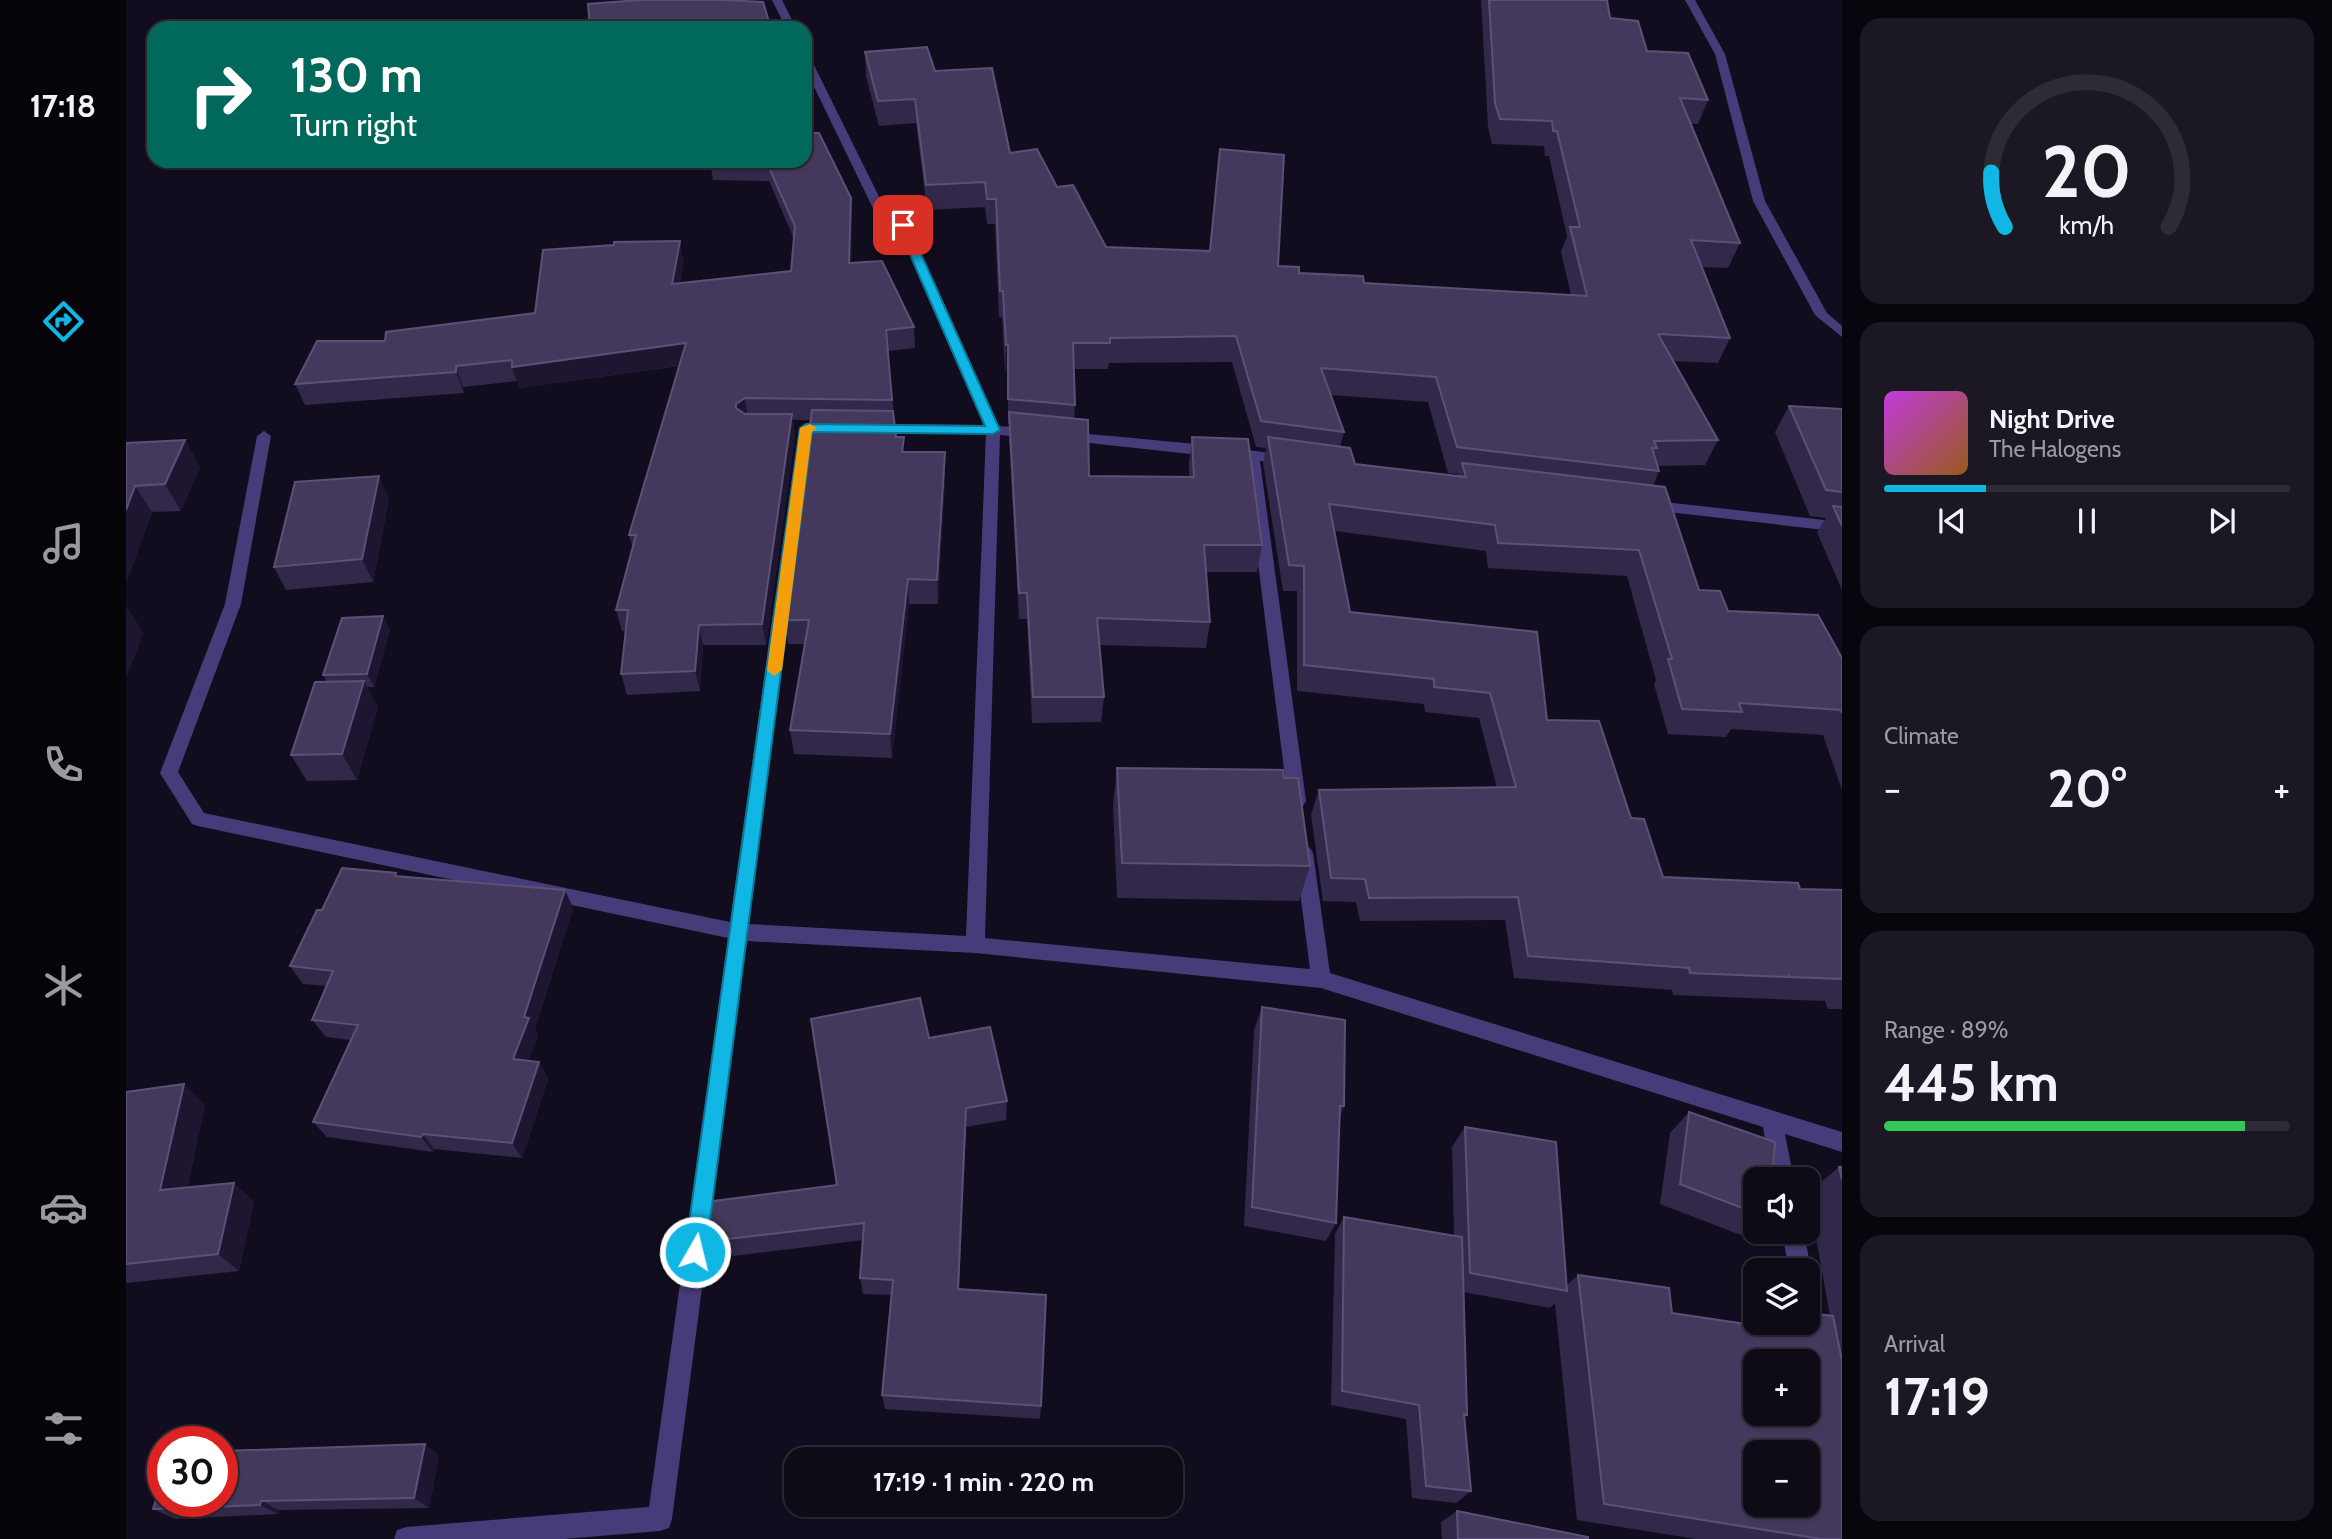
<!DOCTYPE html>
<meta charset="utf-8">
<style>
body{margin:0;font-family:Cabin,sans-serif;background:#1c1823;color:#f1f3f6;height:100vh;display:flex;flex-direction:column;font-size:26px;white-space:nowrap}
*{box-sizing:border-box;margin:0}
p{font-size:23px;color:#9b9aa1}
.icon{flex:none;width:38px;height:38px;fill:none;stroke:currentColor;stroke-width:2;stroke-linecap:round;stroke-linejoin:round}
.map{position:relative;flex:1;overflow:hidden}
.details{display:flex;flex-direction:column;gap:18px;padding:18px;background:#08060c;width:490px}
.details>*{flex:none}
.hud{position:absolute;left:21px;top:21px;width:665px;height:147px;border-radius:21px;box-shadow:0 2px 5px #0004,0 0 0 2px #2e2b35;background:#00695c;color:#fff;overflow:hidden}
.buttons{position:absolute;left:1617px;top:1167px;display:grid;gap:14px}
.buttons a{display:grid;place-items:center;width:77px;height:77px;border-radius:14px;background:#0e0a16;box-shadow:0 2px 5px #0004,0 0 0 2px #2e2b35;font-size:35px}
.speed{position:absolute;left:21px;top:1426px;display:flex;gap:14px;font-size:35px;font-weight:700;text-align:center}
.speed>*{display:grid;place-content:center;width:91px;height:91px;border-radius:50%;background:#0e0a16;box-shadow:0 2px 5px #0004,0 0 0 2px #2e2b35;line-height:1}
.speed .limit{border:10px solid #d22;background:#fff;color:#111}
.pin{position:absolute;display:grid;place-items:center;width:60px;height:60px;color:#fff;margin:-30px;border-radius:14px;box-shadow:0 4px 10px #0006}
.me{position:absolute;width:77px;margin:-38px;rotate:8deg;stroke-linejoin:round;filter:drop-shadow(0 0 5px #0008)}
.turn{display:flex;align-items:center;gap:24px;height:147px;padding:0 28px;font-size:32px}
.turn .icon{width:91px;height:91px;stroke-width:2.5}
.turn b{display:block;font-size:49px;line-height:60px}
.big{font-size:52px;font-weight:700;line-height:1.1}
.details .widget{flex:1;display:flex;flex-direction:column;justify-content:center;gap:10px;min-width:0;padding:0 24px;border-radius:21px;background:#1c1823}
.details .dial{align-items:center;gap:0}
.dial svg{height:182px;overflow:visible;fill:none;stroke:#2e2b35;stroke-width:7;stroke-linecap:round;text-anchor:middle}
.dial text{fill:#f1f3f6;stroke:none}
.song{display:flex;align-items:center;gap:21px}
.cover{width:84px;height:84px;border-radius:10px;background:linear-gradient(135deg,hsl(290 70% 55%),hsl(30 70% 35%))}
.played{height:7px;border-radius:4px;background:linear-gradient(90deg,#10b7e5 25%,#2e2b35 25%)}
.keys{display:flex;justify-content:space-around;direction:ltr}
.heat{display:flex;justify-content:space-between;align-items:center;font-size:38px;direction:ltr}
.charge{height:10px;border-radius:5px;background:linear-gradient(90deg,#34c759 89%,#2e2b35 0)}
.trip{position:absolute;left:658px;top:1447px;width:399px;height:70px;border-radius:21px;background:#0e0a16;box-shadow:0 2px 5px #0004,0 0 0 2px #2e2b35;font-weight:700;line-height:70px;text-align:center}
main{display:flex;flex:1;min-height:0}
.tabs{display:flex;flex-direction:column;width:126px;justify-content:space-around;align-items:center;background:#060409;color:#9b9aa1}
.tabs .icon{width:49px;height:49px}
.tabs .selected{color:#10b7e5}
.tabs b{font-size:32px;color:#f1f3f6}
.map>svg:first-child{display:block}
</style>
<main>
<nav class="tabs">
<b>17:18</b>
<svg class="icon selected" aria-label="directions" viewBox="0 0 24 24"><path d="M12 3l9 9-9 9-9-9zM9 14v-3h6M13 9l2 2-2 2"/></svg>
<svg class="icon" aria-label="music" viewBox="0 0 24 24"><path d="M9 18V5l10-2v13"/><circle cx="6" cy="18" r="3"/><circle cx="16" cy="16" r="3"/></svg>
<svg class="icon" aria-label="phone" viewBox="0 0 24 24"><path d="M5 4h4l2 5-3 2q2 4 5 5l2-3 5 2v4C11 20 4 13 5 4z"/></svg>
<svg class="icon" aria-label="climate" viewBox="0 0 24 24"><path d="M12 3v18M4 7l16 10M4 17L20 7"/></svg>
<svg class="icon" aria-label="car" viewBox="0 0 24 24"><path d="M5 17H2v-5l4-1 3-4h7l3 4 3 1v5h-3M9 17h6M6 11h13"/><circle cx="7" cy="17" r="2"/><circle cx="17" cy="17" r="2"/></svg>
<svg class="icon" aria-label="filters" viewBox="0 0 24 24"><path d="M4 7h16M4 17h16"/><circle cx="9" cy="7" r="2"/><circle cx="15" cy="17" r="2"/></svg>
</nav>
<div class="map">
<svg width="1716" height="1539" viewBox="0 0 1716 1539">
<rect width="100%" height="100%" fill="#120d1e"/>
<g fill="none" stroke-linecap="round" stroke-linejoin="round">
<path fill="#453c79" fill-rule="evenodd" d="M646 0H656L670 28H660Z
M1559 0H1569L1599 54 1639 201 1701 313 1716 326V337L1689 315 1627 201 1589 54Z
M679 54 684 57 766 223 777 221 783 225 872 426 906 428 913 433 906 438 874 435 859 938 1184 969 1169 853 1172 848 1178 845 1184 848 1187 853 1204 973 1716 1132V1152L1659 1134 1668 1180H1646L1637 1127 1195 988 849 953 621 941 546 1519 543 1528 534 1531 438 1539H268L271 1530 280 1527 523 1507 602 938 72 826 66 824 34 773 99 604 131 436 138 431 145 436 115 604 52 772 78 813 604 922 673 428 680 423 687 428 623 924 840 936 860 434H745L738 429 745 424 858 425 773 229 762 231 756 227 679 68Z
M941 432C970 435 1159 450 1167 459L1160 464 1134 461 1180 801 1177 806H1165L1162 801 1119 460 936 440 934 437Z
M1521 500 1716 522V532L1516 509 1514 505 1516 501Z
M1656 1232H1678L1685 1270 1682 1278V1270H1663Z"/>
</g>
<path fill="#32284a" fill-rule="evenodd" d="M1355 0H1481L1484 18 1521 51 1582 100 1572 124H1565L1614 243 1602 268 1575 267 1604 338 1592 363 1548 361 1592 440 1579 465 1532 466 1533 471 1527 486 1573 590 1602 611 1716 658V790L1697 735 1605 729 1600 737 1542 734 1528 684 1530 680 1501 576 1362 568 1360 551 1209 531 1224 612 1421 720 1505 818 1537 877 1674 889 1716 890V1009H1702L1699 1001 1547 995 1546 990 1388 978 1379 920 1234 921 1230 902 1197 901 1185 815 1193 790 1371 788 1353 718 1299 712 1298 704 1171 691V591H1157L1137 463 1140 448 1130 447 1106 362 983 363 982 369H948L949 405 948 419 963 476 1063 477V464L1066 437 1136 545 1131 572H1080L1084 622 1080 648 973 645 978 697 975 722 906 723 901 619H893L883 438V424H882V370L879 371 876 317H873L869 224H861L859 207 801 210 790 123 753 126 740 76 739 52 809 71 884 153 931 187 980 247 1083 251 1094 149 1152 266 1173 273 1238 283 1445 295 1435 252 1441 236 1423 156H1419L1418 146 1366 144 1362 127ZM1204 395 1302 402 1322 473 1332 474 1331 476 1229 464 1214 447 1218 432Z
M584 161H679L725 198 726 218 725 263 788 327 789 348 762 351 770 437 779 452 819 477 812 604H783L766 758 668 754 664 730 679 644H662L658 620 685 420H667L669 435 640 645H577L574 691 501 695 495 674 500 631H496L490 610 507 549 503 535 553 366 393 388 391 381 337 387 338 393 179 405 169 384 259 341 409 313 558 262 554 283 665 271 668 239 643 181 587 180Z
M1663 406 1716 409V590L1691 532 1700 518 1684 516 1649 432Z
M59 440 74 467 55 511 26 512 0 583V443Z
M263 499 247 582 160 590 148 567Z
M257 616 264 630 248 687H241L252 707 231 780 181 781 165 755 201 682 197 675Z
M991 768 1158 778 1184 866 1173 901 991 898 987 805Z
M271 876 447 908 409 1029 412 1035 402 1061 413 1062 422 1079 396 1158 308 1149 307 1152 201 1137 187 1122 225 1040 200 1037 186 1020 201 986 177 984 164 966 196 910Z
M1136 1007 1218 1106 1214 1116 1210 1223 1200 1241 1118 1226 1128 1030Z
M803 1038 881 1101 880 1120 840 1127 833 1289 915 1406 914 1419 759 1409 756 1395 766 1295 737 1294 734 1278 737 1240 582 1259 575 1242 711 1185Z
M0 1092 79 1105 61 1188 128 1201 113 1271 0 1283Z
M1563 1112 1629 1180V1229L1620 1237 1534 1204 1544 1133Z
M1339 1127 1441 1285 1452 1275 1546 1313 1614 1323 1629 1312V1323H1682L1704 1316 1682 1193 1713 1167H1716V1539H1570L1451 1520 1429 1303 1424 1308 1337 1292 1341 1415 1338 1418 1345 1491 1330 1503 1286 1498 1280 1419 1205 1405 1209 1234 1218 1217 1328 1236 1326 1147Z
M313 1455 303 1508 153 1510 152 1514 49 1519 27 1509Z
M1331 1511 1462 1539H1316L1315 1522Z"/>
<path fill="#1e1531" d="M725 198 726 218 725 284 723 263Z
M554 241 558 262 550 305 546 284Z
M560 343 564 364 393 388 386 367Z
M880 345H882V370L879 371Z
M330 366 337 387 338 393 330 372Z
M619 398 622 419 610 408V404Z
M666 414 669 435 640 645 636 624Z
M59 440 74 467 55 511 39 484Z
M819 452V477L812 604 811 580Z
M253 476 263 499 247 582 236 559Z
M9 486 26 512 0 583V510Z
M782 579 783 604 766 758 764 734Z
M0 606 18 633 0 678Z
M257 616 264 630 248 687 241 674Z
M573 625 577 645 574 691 569 671Z
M238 681 252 707 231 780 216 754Z
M439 890 447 908 409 1029 412 1035 396 1076 387 1059 398 1017Z
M413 1062 422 1079 396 1158 386 1143Z
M58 1084 79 1105 56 1209 34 1190Z
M840 1108V1127L832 1305V1289Z
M297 1134 308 1149 307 1152 295 1137Z
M108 1183 128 1201 113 1271 92 1254Z
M299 1444 313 1455 303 1508 288 1498Z
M135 1501 153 1510 152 1514 134 1505Z"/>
<path fill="#44395d" stroke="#5b5176" stroke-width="2" fill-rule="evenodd" d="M513 0H598L637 2 645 28H464L462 4Z
M1363 0H1481L1484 18 1512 21 1521 51 1562 53 1582 100 1554 98 1614 243 1565 240 1604 338 1532 334 1592 440 1528 441 1531 448H1526L1533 471 1331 447 1310 377 1195 368 1218 432 1135 421 1110 336 984 338V343H947L949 405 882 399V345H880L877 291H874L870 199H861L859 182 800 185 789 99 752 101 739 52 801 47 809 71 866 68 884 153 911 149 931 187 947 185 980 247 1084 251 1094 149 1158 155 1152 266 1173 267V273L1237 276 1238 283 1461 296 1444 227H1454L1431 131H1427L1426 121 1374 119 1369 103Z
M679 133H693L725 198 723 263 756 261 788 327 760 330 766 400 619 398 610 404V408L619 414H666L636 624 573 625 569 671 495 674 502 610H490L510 535H503L560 343 386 367V360L330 366V372L169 384 191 341H259L260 332 409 313 417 250 488 245V242L554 241 546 284 665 271 669 226 640 161H637H679Z
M1663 406 1716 409V492L1700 490Z
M686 410 767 411 770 437H778L776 452H819L811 580 782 579 764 734 664 730 683 620H658Z
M883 412 962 420 963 476 1068 477 1066 437 1122 439 1136 545H1078L1084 622 971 618 978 697H907L901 593H893Z
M1142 437 1224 448 1229 464 1340 477 1336 463 1539 487 1573 590 1594 591 1602 611 1692 615 1716 658V713L1715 710 1613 703 1616 712 1556 709 1542 659H1546L1513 550 1372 543 1369 525 1203 504 1224 612 1411 632 1421 720 1473 721 1505 818 1518 819 1537 877 1672 883 1674 889 1716 890V979L1664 977 1663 975V977L1564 973 1563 968 1402 956 1392 897 1243 898 1239 879 1205 878 1193 790 1390 787 1364 693 1308 687V679L1178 665V566L1163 565Z
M59 440 39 484 9 486 0 510V443Z
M253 476 236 559 148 567 169 482Z
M1707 506 1716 507V526Z
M257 616 241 674 197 675 216 618Z
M238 681 216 754 165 755 189 682Z
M991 768 1157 770 1158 778H1172L1184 866 996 863Z
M216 868 270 873 269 876 439 890 398 1017 403 1018 387 1059 413 1062 386 1143 297 1134 295 1137 187 1122 232 1025 186 1020 207 971 164 966 191 910H196Z
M794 998 803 1038 864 1027 881 1101 840 1108 832 1289 920 1295 915 1406 756 1395 767 1280 734 1278 738 1223 575 1242 580 1202 711 1185 685 1019Z
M1136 1007 1219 1020 1218 1106H1214L1210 1223 1126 1207Z
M58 1084 34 1190 108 1183 92 1254 0 1264V1092Z
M1563 1112 1649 1142 1646 1180H1629V1213L1554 1184Z
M1339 1127 1430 1142 1441 1291 1344 1273Z
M1713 1167H1716V1180Z
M1218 1217 1336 1237 1341 1415 1338 1414 1345 1491 1300 1486 1293 1405 1216 1391Z
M1452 1275 1543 1288 1546 1313 1640 1327 1639 1323H1682V1313L1707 1316 1716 1361V1539H1695L1478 1504ZM1629 1362H1682V1414H1629ZM1629 1452H1682V1505H1629Z
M299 1444 288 1498 135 1501 134 1505 27 1509 37 1478V1502H96V1451Z
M1331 1511 1462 1537V1539H1332Z"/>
<path fill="#10b7e5" stroke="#0a7795" stroke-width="2" d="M773 223 782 225 874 430 867 434 686 432 580 1252 577 1259 569 1262 562 1259 559 1252 674 428 680 424 859 426 771 225Z"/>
<path fill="#f59e0b" d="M684 424 691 428 686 432 656 670 648 676 641 670 674 428Z"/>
</svg>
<div class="buttons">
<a><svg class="icon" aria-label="sound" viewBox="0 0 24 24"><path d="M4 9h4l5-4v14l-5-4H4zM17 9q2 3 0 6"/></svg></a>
<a><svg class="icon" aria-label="layers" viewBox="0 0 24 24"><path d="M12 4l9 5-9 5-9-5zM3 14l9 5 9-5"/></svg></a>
<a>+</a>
<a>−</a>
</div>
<div class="speed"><div class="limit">30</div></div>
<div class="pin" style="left:777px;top:225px;background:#d93025"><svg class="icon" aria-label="arrive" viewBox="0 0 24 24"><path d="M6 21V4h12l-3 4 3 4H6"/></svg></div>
<svg class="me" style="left:569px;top:1252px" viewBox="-20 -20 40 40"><circle r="17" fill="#10b7e5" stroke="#fff" stroke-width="3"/><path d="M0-11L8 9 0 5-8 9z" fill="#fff"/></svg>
<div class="trip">17:19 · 1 min · 220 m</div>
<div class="hud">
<div class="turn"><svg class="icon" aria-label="right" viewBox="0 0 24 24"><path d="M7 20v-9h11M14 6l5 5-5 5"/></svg><div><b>130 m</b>Turn right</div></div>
</div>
</div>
<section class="details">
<div class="widget dial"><svg viewBox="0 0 100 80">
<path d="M14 69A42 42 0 1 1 86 69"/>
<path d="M14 69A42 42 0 0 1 8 45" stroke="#10b7e5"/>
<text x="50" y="56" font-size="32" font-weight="700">20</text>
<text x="50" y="72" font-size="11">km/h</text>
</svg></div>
<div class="widget">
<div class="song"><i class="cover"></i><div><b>Night Drive</b><p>The Halogens</p></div></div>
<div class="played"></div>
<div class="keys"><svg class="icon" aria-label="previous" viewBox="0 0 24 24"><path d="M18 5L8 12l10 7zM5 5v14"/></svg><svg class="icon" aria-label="pause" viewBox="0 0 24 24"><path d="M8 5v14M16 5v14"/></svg><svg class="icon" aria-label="next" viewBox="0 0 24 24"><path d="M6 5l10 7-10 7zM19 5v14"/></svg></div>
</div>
<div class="widget"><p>Climate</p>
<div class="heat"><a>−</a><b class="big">20°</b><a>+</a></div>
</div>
<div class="widget"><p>Range · 89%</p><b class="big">445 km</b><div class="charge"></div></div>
<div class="widget"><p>Arrival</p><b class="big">17:19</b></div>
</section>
</main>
